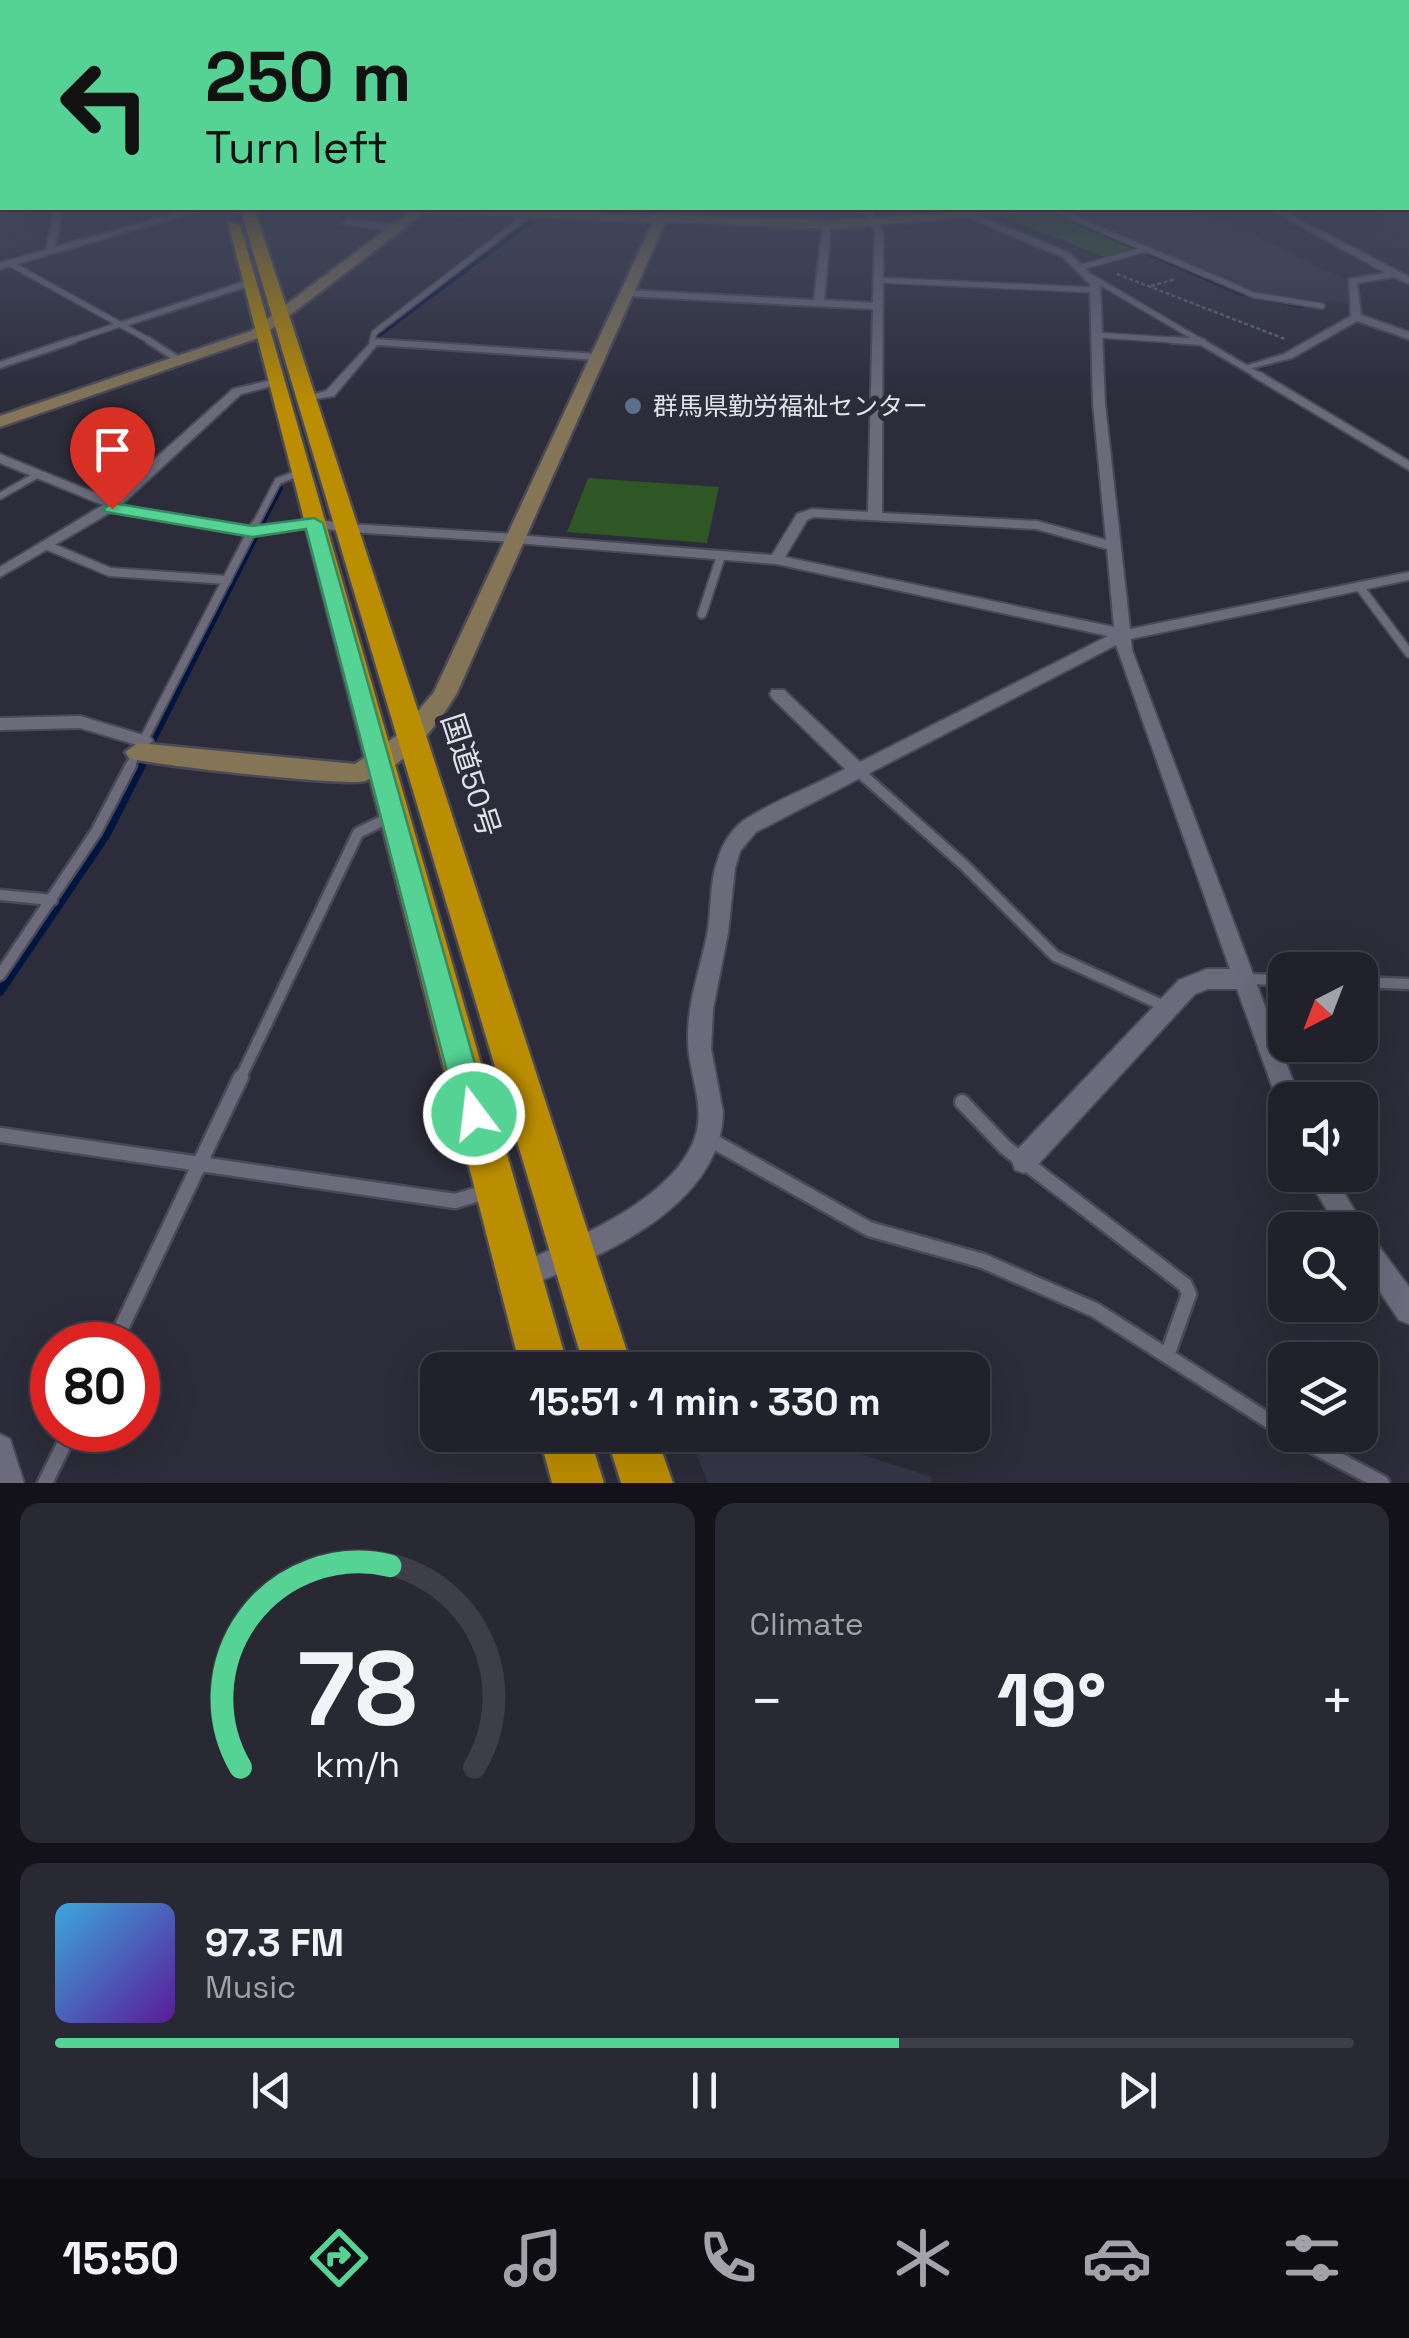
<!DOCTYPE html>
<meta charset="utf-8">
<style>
body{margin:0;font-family:"Space Grotesk","Noto Sans JP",sans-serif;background:#292934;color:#f1f3f6;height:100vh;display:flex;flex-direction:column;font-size:38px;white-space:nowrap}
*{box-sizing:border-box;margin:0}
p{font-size:32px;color:#a2a3a9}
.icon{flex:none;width:55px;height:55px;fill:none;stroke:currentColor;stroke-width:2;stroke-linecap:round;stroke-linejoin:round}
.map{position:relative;height:1483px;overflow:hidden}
.sheet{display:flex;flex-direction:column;gap:20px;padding:20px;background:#121218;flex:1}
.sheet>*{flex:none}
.banner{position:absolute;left:0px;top:0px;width:1410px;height:210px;box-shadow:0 10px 40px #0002,0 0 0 2px #3e3e48;background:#54d395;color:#111;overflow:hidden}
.needle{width:65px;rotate:222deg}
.controls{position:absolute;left:1268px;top:952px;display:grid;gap:20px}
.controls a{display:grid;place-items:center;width:110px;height:110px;border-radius:20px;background:#21212c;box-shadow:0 10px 40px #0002,0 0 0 2px #3e3e48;font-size:50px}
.speed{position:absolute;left:30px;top:1322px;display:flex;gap:20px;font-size:50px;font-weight:700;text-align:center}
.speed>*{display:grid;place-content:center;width:130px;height:130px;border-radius:50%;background:#21212c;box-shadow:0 10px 40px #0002,0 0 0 2px #3e3e48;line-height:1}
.speed .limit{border:15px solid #d22;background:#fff;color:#111}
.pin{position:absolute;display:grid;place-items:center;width:85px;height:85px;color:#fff;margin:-102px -42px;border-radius:50% 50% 50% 0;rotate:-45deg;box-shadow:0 0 10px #0007}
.pin .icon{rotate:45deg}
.me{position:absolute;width:110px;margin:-55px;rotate:345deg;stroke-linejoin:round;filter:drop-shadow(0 0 8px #0008)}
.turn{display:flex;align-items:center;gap:35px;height:210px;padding:0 40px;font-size:45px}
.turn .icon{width:130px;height:130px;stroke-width:2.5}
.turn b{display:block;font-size:70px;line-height:85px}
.big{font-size:75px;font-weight:800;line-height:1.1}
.sheet .card{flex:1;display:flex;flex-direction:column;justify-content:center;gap:15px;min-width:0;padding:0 35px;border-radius:20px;background:#292934}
.sheet .dial{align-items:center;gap:0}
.dial svg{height:260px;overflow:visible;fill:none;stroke:#3e3e48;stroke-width:7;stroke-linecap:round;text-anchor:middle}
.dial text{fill:#f1f3f6;stroke:none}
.song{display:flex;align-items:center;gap:30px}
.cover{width:120px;height:120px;border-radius:15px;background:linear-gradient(135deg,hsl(200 70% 55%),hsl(270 70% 35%))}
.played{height:10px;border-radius:5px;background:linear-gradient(90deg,#54d395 65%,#3e3e48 65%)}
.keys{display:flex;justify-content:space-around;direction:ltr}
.heat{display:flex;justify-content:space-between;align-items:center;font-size:55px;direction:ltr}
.sheet .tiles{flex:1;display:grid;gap:20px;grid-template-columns:1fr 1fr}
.card:last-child{grid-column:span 2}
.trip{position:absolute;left:420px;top:1352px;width:570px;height:100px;border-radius:20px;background:#21212c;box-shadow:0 10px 40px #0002,0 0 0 2px #3e3e48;font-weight:800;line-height:100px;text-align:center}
.tab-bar{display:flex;height:160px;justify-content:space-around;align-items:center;background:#0d0d12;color:#a2a3a9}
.tab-bar .icon{width:70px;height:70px}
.tab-bar .current{color:#54d395}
.tab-bar b{font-size:45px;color:#f1f3f6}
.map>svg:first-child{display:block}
</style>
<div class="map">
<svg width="1409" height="1483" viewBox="0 0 1409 1483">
<rect width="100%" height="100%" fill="#2c2c3a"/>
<path fill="#363649" d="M1180 208 1225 222 1339 276 1348 283 1351 305 1253 292 1059 209Z
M689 1435H801L932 1477 931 1483H708Z"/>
<path fill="#2e5725" d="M1048 211 1136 249 1108 258 998 216Z
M588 478 719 487 707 543 567 532Z"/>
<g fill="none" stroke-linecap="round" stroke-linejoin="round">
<path stroke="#001442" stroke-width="4" d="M1064 217 1239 293 1301 306
M378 336 528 224 540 208
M261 527 281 488"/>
<path stroke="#001442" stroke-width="5" d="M140 768 262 525"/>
<path stroke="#001442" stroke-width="8" d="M0 992 107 834 142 765"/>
<defs>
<path id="lane-far4" d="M953 208 970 215
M1050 208 1254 295 1322 306
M9 263 152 342
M1082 267 1146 249
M1093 278 1202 342
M878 280 1096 290
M1097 335 1203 342
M67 342 121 324
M372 342 374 333 529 214"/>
<path id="lane-far3" d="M148 340 179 360
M1172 340 1203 342
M1198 340 1256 374
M0 365 74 340
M0 496 37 475
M108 508 225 527
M254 527 278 481 301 472"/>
<path id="lane-far2" d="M210 525 252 532
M350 528 514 538
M48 546 110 572 227 580
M1359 586 1409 653
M702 614 721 556
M129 768 255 525"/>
<path id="lane-far1" d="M857 770 964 865 1055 956 1166 1007
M0 895 52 900
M0 975 96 832 131 765
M1247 979 1285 980
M1360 982 1409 984
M240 1079 358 833 392 816"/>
<path id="lane" d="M962 1102 1006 1148 1185 1285 1189 1294 1167 1356
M0 1135 455 1201 486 1192
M711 1140 869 1229 983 1261 1095 1310 1285 1431
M113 1345 241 1077
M1292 1435 1382 1483
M45 1483 71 1430"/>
<path id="street" d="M55 208H63L55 247 197 208H208L0 269V263L46 250Z
M661 208H669L660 222 656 219Z
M861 208H869L883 232 882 513 1037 521 1106 540 1093 404 1090 284 1063 257 967 217 970 212 1069 253 1100 283 1105 404 1130 629 1409 572V580L1131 639 1132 650 1300 1100H1285V1110L1280 1108 1237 989H1208L1195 994 1033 1170 1024 1173 1015 1170 1012 1161 1015 1152 1179 980 1207 969H1230L1116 645 756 832 740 851 735 868 728 933 713 1009 711 1049 723 1112C721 1208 597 1258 521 1289L512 1285 508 1276 512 1267C569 1241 664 1205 692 1145 709 1109 688 1076 688 1040 687 1004 700 969 707 935 712 910 709 883 718 859 722 845 731 830 743 821 769 803 815 785 845 769L772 698 770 694 772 690H784L860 762 1108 636 776 564 516 543 509 539 516 535 772 555 797 514 812 509 868 512 873 309 627 296 622 293 627 290 814 300 823 225 827 222 831 225 824 300 873 303 875 232ZM814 517 1036 529 1107 549 1114 627 785 557 807 520Z
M1268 208H1277L1409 277V284L1394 277 1357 283 1361 315 1409 332V339L1357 321 1292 358 1245 370V366L1284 354 1351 316 1349 279 1386 273Z
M347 219 396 225 400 228 396 231 344 224Z
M249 280 254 283 252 285 125 326 116 324Z
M374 339 598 354 603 357 598 360 377 345 334 396 303 401V397L326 391Z
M1252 372H1260L1409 461V470L1252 376Z
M276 379 282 382 280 384 241 394 118 508 0 577V567L103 505 0 463V454L110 499 233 389Z
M314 519 346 524 353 528 346 532 314 527 252 536 245 532 252 528Z
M80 716 150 737 153 741 144 747 80 728 0 730V718Z
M1306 1175H1333L1366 1229 1409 1287V1324L1399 1320 1360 1262V1230H1339Z
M0 1434 10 1439 24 1483H0Z"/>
<path id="secondary" d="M474 208 832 221 1018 208H1066L832 229 665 222 457 693C435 729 406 766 365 781 349 787 152 765 129 758L125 752 138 743 355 764 399 734 434 692 653 222 424 213 261 337 0 427V416L251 331 415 208Z"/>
<path id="highway" d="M240 208H254L633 1370H585Z
M228 222 240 225 569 1370H521Z
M539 1435H589L604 1483H552Z
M606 1435H656L673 1483H621Z"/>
</defs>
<use href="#lane-far4" stroke="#4a4a56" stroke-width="8"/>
<use href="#lane-far3" stroke="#4a4a56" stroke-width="10"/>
<use href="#lane-far2" stroke="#4a4a56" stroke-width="12"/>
<use href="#lane-far1" stroke="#4a4a56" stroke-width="15"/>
<use href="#lane" stroke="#4a4a56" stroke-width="19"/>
<use href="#street" stroke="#4a4a56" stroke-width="4"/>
<use href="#secondary" stroke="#4a4a56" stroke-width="5"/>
<use href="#highway" stroke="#4a4a56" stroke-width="5"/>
<path stroke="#656571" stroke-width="2.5" stroke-dasharray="4 2.5" stroke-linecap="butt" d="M1117 274 1285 339
M1151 286 1176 279"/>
<use href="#lane-far4" stroke="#6c6b7c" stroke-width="5"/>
<use href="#lane-far3" stroke="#6c6b7c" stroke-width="6"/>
<use href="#lane-far2" stroke="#6c6b7c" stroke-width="8"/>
<use href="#lane-far1" stroke="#6c6b7c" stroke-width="10"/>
<use href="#lane" stroke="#6c6b7c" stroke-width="14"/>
<use href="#street" fill="#6c6b7c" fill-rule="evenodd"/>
<use href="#secondary" fill="#847557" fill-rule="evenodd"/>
<use href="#highway" fill="#bb8d00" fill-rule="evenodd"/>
</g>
<linearGradient id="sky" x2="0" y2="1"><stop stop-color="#181820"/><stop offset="0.49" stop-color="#454b60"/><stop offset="1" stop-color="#454b60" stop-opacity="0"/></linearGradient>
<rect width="1409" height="406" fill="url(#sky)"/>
<path fill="#54d395" stroke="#378961" stroke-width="2.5" d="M112 503 252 526 314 518 323 523 489 1114 485 1125 474 1130 463 1125 458 1114 306 529 252 537 106 512 103 509Z"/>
<circle fill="#5c6f8a" stroke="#2c2c3a" stroke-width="4" cx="633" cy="406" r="10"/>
<g text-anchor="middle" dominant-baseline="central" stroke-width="10" stroke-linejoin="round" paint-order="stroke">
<g font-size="25" fill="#e2e2eb" stroke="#2c2c3a" text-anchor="start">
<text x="653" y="406">群馬県勤労福祉センター</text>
</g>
<g font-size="30" fill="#e2e2eb" stroke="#2c2c3a">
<text transform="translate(471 775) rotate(72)">国道50号</text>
</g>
</g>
</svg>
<div class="controls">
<a><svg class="needle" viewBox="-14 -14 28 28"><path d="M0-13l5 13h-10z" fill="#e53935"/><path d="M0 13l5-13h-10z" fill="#a2a3a9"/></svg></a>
<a><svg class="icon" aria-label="sound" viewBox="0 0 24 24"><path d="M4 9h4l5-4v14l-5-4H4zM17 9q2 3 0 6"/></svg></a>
<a><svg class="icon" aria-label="search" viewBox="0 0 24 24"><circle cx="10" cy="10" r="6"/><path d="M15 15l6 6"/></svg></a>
<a><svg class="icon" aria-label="layers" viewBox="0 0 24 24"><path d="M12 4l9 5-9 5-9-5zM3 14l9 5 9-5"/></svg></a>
</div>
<div class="speed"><div class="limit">80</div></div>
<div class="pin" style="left:112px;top:509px;background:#d93025"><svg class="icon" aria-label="arrive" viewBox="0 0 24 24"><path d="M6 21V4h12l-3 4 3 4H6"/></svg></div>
<svg class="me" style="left:474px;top:1114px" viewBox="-20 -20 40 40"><circle r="17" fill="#54d395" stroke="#fff" stroke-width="3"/><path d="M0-11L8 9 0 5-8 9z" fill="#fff"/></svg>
<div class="trip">15:51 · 1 min · 330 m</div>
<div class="banner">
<div class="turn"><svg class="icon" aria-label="left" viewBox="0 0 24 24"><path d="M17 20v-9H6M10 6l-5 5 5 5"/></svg><div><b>250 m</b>Turn left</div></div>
</div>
</div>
<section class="sheet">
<div class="tiles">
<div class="card dial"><svg viewBox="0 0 100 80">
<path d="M14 69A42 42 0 1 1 86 69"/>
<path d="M14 69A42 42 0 0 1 60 7" stroke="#54d395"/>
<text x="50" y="56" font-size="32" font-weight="700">78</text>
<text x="50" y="72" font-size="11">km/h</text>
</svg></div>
<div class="card"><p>Climate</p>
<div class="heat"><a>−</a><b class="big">19°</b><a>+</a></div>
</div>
<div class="card">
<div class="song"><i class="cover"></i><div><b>97.3 FM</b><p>Music</p></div></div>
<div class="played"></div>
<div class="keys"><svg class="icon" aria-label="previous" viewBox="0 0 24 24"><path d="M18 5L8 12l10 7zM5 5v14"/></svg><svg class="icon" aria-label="pause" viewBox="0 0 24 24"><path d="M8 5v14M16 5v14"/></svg><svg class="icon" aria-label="next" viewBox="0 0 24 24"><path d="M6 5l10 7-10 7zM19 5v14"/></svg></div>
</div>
</div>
</section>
<nav class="tab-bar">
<b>15:50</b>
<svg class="icon current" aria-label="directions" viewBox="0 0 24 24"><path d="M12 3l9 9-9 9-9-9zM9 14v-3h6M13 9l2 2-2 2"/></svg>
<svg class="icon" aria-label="music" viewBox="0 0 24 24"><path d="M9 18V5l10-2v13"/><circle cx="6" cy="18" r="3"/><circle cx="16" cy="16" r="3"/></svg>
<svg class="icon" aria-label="phone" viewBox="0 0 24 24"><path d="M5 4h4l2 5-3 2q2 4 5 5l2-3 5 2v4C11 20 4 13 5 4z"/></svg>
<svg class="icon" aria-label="climate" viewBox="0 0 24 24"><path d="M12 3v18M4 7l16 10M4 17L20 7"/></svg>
<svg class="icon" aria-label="car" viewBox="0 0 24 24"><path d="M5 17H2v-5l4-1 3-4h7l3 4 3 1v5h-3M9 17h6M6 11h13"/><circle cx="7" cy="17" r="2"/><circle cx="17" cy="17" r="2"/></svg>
<svg class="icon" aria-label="filters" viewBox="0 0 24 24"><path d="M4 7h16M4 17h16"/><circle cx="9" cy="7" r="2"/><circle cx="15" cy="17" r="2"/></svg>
</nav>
